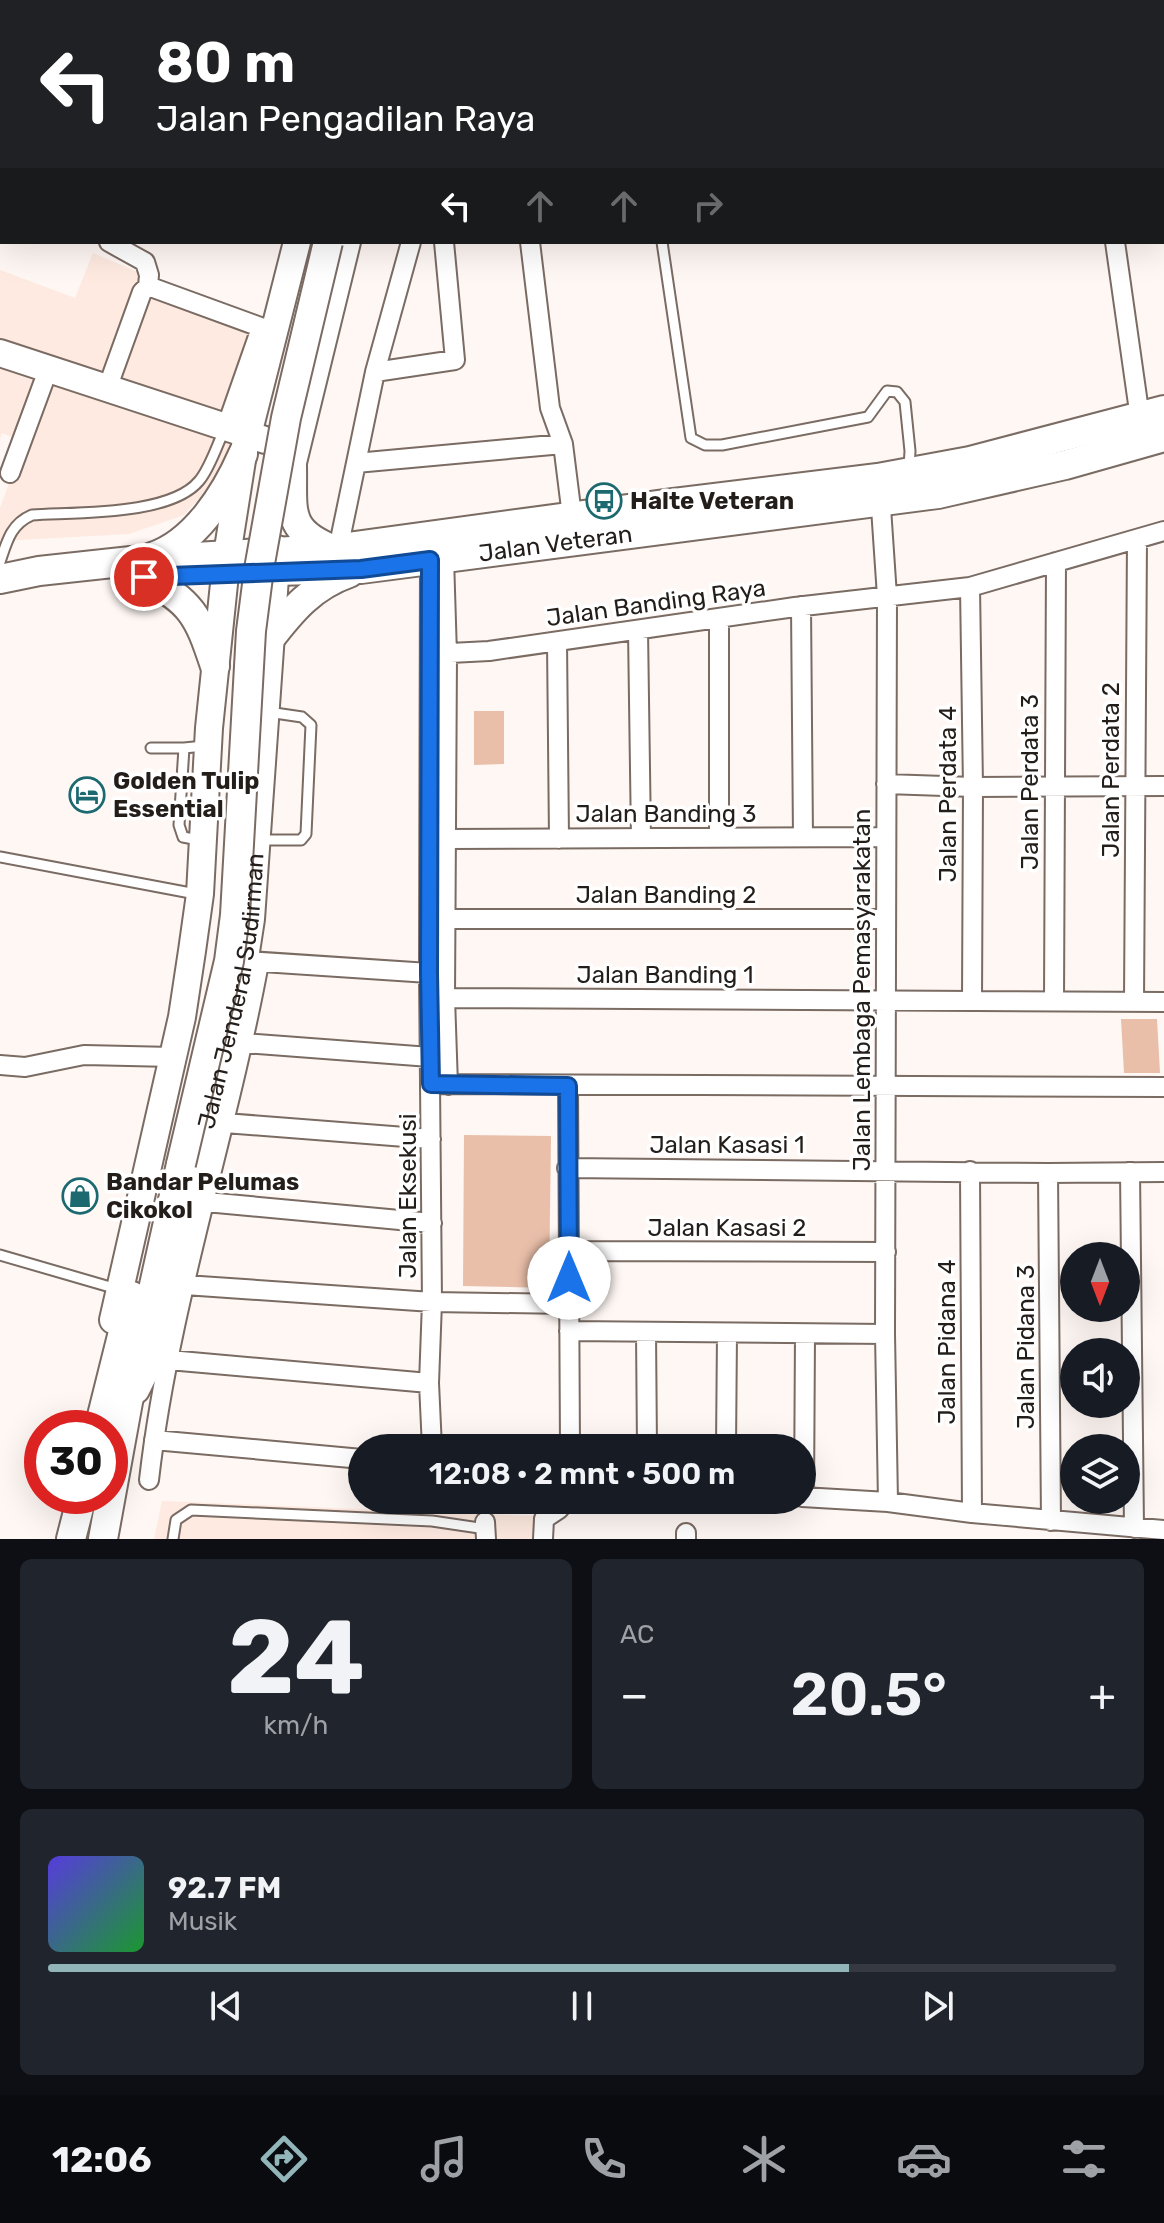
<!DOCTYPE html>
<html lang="id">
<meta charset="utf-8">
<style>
body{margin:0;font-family:Rubik,sans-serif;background:#20242c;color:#f1f3f6;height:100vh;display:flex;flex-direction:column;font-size:30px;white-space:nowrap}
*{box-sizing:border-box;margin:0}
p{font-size:26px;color:#9ea1a6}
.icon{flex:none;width:44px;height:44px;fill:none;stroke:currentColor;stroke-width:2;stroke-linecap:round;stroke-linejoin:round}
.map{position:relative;height:1539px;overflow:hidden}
.drawer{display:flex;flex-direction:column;gap:20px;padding:20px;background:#0d0f14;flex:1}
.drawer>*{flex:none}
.hud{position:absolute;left:0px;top:0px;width:1164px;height:244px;box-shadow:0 8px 32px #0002;background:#202124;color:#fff;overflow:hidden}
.needle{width:52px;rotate:180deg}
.tools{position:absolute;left:1060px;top:1242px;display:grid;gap:16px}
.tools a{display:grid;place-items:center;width:80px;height:80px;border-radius:50%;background:#171b24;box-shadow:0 8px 32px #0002;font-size:40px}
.speed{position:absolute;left:24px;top:1410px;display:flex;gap:16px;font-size:40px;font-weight:700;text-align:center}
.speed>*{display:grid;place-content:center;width:104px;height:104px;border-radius:50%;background:#171b24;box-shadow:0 8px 32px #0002;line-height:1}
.speed .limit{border:12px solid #d22;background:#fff;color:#111}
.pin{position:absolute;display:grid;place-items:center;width:68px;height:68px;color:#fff;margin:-34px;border:4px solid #fff;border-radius:50%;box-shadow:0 2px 8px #0007}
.me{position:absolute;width:88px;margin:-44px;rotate:0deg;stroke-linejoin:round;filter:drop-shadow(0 0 6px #0008)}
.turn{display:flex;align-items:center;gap:28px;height:168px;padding:0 24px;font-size:36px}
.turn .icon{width:104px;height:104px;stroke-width:2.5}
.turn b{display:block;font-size:56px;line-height:68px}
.lanes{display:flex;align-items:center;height:76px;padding:0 24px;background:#0003;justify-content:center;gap:40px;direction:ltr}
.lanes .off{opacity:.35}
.big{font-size:60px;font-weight:600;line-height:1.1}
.drawer .tile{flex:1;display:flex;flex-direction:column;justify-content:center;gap:12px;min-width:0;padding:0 28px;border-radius:12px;background:#20242c}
.drawer .dial{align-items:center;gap:0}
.dial b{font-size:104px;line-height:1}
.song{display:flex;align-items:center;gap:24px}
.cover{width:96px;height:96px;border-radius:12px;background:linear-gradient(135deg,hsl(250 70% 55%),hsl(130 70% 35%))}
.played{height:8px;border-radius:4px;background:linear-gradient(90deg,#92b5ba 75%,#363941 75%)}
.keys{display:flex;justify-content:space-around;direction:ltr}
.heat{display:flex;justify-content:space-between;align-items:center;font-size:44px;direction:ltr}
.drawer .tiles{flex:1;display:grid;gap:20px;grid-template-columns:1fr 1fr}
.tile:last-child{grid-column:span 2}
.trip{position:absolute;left:348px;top:1434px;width:468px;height:80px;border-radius:40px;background:#171b24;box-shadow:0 8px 32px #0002;font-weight:600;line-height:80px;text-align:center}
.tabs{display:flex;height:128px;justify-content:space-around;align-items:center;background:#090b0e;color:#9ea1a6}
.tabs .icon{width:56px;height:56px}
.tabs .on{color:#92b5ba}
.tabs b{font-size:36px;color:#f1f3f6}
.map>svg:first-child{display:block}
</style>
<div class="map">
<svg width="1164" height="1539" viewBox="0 0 1164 1539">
<rect width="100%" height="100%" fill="#fef7f4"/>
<path fill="#feeae0" d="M93 253 271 329 230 465 184 515 129 534 0 541V508L24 442 2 433 0 439V270L75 298Z
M162 1501 534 1516 533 1539H154Z"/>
<path fill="#e9bfa9" d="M474 711H504V764L474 765Z
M1121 1019H1157L1160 1073H1124Z
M464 1135 551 1136 549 1288 463 1286Z"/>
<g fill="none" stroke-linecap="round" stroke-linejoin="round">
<defs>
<path id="lane" d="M634 0V2
M903 0 904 2
M662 242 691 438 705 445H722L868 417 887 391 897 392 905 402 910 451 909 468
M0 562C7 541 11 524 32 515 75 512 170 516 199 481 210 468 216 447 224 431
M151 748H184
M199 840 183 837 179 825 184 748 204 746
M260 840H301L306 834 311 725 302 717 268 712
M0 857 196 894
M0 1255 117 1289
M173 1539 176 1520 191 1510 432 1521 486 1529"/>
<path id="street" d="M18 0 23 2
M1080 0V2
M79 2V0
M470 2V0
M516 2 517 0
M0 96 2 97
M109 242 145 262 149 275 148 286
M530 242 550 408 563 444 572 516
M1115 242 1140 418
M375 372 455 360 444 242
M107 389 142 292 148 286 274 332
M226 428 261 328
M356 463 563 444
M10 473 48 370
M880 493 887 596 885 1334 888 1502
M340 548 341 535 375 372 411 242
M444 558 447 655 445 998 448 1085
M430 560 429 973 432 1302 429 1383 432 1448
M970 587 973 787 972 1001
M801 606 803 837
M719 619V837
M638 630 641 838
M557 642 559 839
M431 654 489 651 795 607 970 587 1164 531
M886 784 973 787 1164 786
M446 839 885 837
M446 919H886
M248 961 429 973
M445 998 1164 1002
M1054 1001 1056 562
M1134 1002 1137 539
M243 1043 430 1057
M0 1065 25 1067 84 1055 173 1057
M431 1084 1164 1087
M568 1086 570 1448
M225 1123 431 1139
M567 1168 1048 1173 1164 1172
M970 1171 972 1513
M1130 1172 1134 1528
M1048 1173 1051 1521
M206 1202 432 1223
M569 1251 886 1252
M185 1285 432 1302 568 1304
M569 1331 885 1334
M646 1332 647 1448
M169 1360 429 1383
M154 1440 362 1459
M726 1448 727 1333
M149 1480C169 1305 227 1136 259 963
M802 1497 888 1502 972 1513 1164 1530
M804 1497 805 1334
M485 1522 486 1539
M686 1533V1539
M543 1539 544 1519 559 1509 566 1500"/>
<g id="secondary">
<path d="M407 2V0"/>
<path d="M0 353 265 440"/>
<path d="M287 487 347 242"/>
<path d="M113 1320 182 1017 192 951 200 894 209 728 227 555 243 454 297 242"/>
<path id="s1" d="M136 1390 154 1354 168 1284 241 984 251 919 277 549"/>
</g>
<g id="primary">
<path d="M373 2V0"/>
<path d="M292 466C293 510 285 530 332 549"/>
<path d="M152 557C195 543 226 493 243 454"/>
<path id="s2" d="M273 571 361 569 938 494 1065 465 1164 437"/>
<path d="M144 577C192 602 198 615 215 666"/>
<path d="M0 579 39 571 131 561 340 548 672 503 878 478 970 461 1164 410"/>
<path d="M269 640C292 610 312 586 349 573"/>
<path d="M99 1428 132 1296"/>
<path d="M71 1539 82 1496"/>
<path d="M103 1539 128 1402 181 1164"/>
</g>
</defs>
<use href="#lane" stroke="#7a6b63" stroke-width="13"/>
<use href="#street" stroke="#7a6b63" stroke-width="22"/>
<use href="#secondary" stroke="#7a6b63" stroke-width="30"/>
<use href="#primary" stroke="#7a6b63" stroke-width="32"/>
<use href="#lane" stroke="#fff" stroke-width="9"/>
<use href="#street" stroke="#fff" stroke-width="18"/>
<use href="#secondary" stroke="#fff" stroke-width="26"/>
<use href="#primary" stroke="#fff" stroke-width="28"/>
<defs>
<path id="primary-bridge" d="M181 1164 229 961 235 915 251 631 259 569 286 418 328 242"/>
</defs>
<use href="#primary-bridge" stroke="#7a6b63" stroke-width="32" stroke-linecap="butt"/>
<use href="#primary-bridge" stroke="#fff" stroke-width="28"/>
</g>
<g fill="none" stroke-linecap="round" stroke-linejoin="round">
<defs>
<path id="route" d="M144 577 361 569 430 560 429 973 431 1084 568 1086 569 1278"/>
</defs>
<use href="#route" stroke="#114b97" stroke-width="20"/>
<use href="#route" stroke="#1a73e8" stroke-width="14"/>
</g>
<defs>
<symbol id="bus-ring" viewBox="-11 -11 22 22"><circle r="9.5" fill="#fff" stroke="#1d6970" stroke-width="1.5"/><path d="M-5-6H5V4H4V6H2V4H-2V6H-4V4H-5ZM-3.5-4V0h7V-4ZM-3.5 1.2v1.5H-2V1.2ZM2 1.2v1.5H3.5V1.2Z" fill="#1d6970"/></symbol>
<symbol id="hotel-ring" viewBox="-11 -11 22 22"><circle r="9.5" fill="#fff" stroke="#1d6970" stroke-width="1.5"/><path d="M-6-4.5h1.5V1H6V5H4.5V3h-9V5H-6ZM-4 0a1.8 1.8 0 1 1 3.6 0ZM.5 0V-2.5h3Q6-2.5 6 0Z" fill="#1d6970"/></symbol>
<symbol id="shop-ring" viewBox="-11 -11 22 22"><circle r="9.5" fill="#fff" stroke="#1d6970" stroke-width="1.5"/><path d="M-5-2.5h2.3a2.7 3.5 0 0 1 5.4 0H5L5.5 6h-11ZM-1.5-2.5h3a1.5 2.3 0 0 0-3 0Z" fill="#1d6970"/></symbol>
</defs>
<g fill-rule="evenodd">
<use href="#bus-ring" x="584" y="481" width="40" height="40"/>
<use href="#hotel-ring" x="67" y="775" width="40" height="40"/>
<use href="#shop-ring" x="60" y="1176" width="40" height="40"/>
</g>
<g text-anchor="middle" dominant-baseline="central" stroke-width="7" stroke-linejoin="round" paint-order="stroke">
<g font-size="24" font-weight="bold" fill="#241e1b" stroke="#fff" text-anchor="start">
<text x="630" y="501">Halte Veteran</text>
<text x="113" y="781">Golden Tulip<tspan x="113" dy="28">Essential</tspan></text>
<text x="106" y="1182">Bandar Pelumas<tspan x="106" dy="28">Cikokol</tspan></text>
</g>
<g font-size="24" fill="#241e1b" stroke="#fff">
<text stroke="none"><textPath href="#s2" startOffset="284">Jalan Veteran</textPath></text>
<text transform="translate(656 603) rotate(-8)">Jalan Banding Raya</text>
<text transform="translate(1111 770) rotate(-90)">Jalan Perdata 2</text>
<text transform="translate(1030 782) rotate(-90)">Jalan Perdata 3</text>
<text transform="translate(948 794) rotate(-90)">Jalan Perdata 4</text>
<text x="666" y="814">Jalan Banding 3</text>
<text x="666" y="895">Jalan Banding 2</text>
<text x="665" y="975">Jalan Banding 1</text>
<text transform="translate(862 990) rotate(-90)">Jalan Lembaga Pemasyarakatan</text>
<text stroke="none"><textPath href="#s1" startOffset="412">Jalan Jenderal Sudirman</textPath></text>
<text x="727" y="1145">Jalan Kasasi 1</text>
<text transform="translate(408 1196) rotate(-90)">Jalan Eksekusi</text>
<text x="727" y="1228">Jalan Kasasi 2</text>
<text transform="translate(947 1342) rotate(-90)">Jalan Pidana 4</text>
<text transform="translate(1026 1347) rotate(-90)">Jalan Pidana 3</text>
</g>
</g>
</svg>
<div class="tools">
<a><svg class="needle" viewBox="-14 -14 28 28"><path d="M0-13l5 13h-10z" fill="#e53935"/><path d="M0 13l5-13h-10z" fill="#9ea1a6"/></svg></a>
<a><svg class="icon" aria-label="sound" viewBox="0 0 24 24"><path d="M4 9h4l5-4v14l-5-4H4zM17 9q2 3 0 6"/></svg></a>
<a><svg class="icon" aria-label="layers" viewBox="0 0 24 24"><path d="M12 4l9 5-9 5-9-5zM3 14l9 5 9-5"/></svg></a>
</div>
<div class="speed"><div class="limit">30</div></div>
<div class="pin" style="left:144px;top:577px;background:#d93025"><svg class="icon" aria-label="arrive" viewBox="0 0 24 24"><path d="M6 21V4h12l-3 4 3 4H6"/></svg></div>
<svg class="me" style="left:569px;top:1278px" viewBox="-20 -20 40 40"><circle r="19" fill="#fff"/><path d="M0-13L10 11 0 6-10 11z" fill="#1a73e8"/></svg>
<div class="trip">12:08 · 2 mnt · 500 m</div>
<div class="hud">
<div class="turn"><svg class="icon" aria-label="left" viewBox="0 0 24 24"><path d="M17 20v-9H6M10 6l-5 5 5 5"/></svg><div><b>80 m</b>Jalan Pengadilan Raya</div></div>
<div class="lanes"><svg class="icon" aria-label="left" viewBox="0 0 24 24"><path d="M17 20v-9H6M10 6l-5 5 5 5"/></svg><svg class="icon off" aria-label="ahead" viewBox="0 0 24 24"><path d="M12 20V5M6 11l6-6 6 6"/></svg><svg class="icon off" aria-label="ahead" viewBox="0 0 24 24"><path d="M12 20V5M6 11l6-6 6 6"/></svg><svg class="icon off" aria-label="right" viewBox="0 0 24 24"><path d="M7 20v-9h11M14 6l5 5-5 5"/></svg></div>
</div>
</div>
<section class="drawer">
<div class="tiles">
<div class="tile dial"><b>24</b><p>km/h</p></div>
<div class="tile"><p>AC</p>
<div class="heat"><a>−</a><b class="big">20.5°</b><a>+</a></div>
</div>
<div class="tile">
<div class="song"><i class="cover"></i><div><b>92.7 FM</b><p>Musik</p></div></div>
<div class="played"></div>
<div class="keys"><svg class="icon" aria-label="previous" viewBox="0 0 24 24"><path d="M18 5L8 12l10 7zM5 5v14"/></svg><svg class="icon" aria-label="pause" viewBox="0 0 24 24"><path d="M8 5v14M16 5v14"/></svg><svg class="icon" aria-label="next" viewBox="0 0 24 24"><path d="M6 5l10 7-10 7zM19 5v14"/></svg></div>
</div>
</div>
</section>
<nav class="tabs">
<b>12:06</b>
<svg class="icon on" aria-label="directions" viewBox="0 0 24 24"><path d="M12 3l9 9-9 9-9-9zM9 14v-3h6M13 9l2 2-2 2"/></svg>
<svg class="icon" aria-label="music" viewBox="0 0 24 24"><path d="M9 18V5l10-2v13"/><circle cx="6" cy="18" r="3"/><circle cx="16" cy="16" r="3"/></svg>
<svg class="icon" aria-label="phone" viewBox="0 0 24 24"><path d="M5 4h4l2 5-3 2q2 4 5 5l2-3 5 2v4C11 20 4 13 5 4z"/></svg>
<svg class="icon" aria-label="climate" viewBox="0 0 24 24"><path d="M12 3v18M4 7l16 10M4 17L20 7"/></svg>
<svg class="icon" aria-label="car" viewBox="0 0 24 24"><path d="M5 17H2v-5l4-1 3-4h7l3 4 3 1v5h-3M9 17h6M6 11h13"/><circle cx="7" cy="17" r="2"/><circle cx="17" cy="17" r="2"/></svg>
<svg class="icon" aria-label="filters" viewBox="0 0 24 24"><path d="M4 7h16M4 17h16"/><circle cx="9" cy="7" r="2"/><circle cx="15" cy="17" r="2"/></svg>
</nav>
